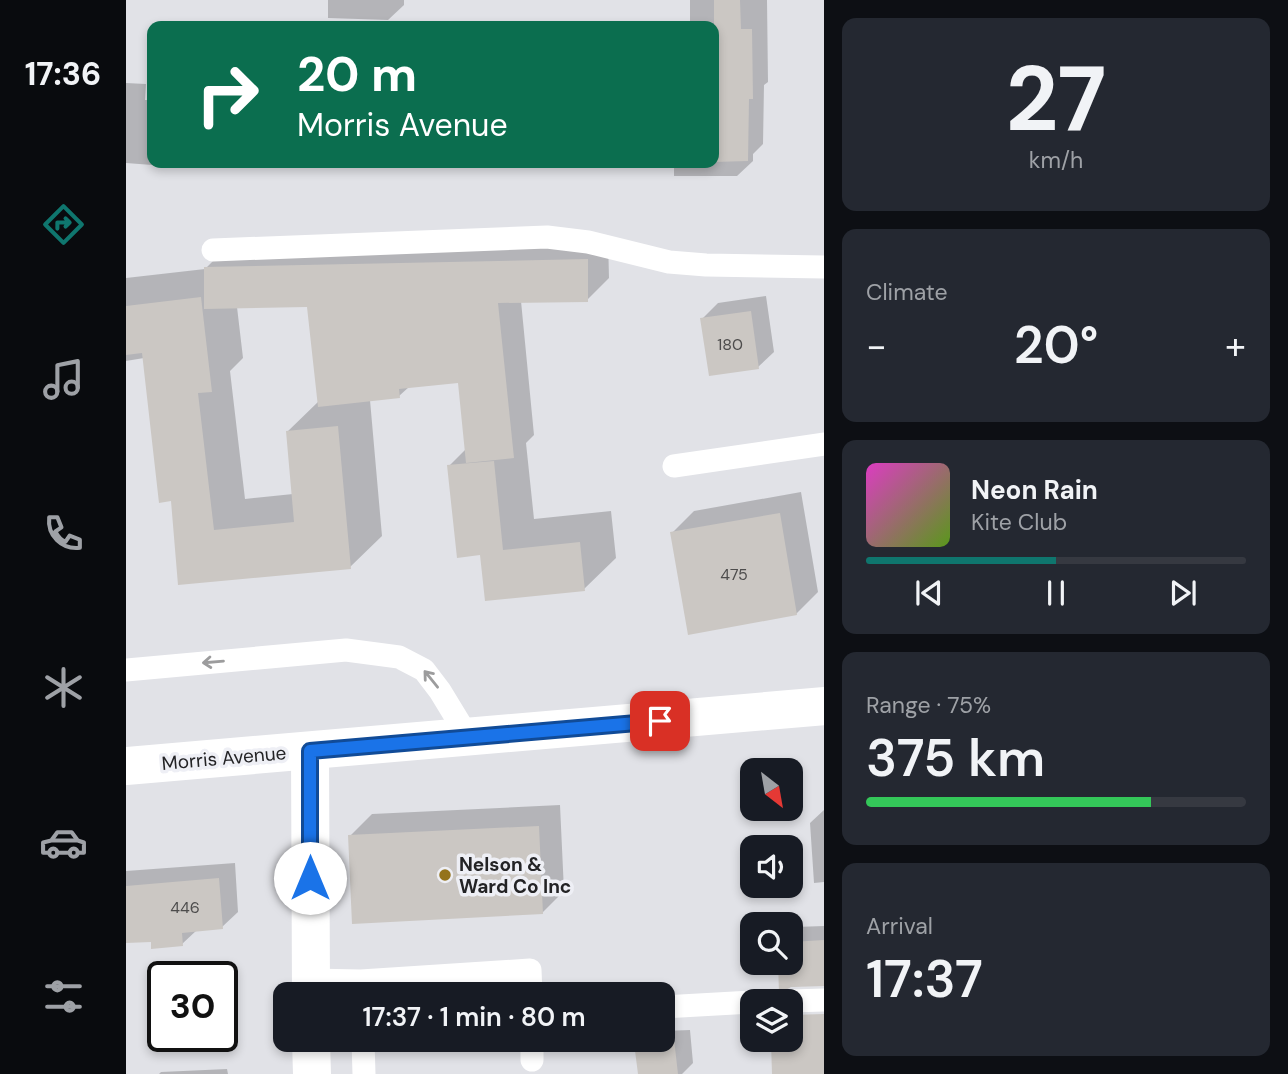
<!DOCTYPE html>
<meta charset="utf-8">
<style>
body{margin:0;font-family:"DM Sans",sans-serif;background:#242831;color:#f1f3f6;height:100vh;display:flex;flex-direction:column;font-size:26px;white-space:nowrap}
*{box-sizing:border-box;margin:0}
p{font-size:23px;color:#9ea1a6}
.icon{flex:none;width:38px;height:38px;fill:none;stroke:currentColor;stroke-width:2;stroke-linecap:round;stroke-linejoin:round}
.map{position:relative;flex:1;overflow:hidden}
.details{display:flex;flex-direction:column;gap:18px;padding:18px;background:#0d0f14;width:464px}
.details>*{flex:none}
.hud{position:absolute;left:21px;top:21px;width:572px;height:147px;border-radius:14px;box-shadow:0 4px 10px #0003;background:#0b6e4f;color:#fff;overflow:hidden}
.needle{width:46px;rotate:149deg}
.tools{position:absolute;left:614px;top:758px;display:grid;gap:14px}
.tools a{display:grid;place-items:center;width:63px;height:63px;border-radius:14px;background:#171b24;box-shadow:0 4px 10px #0003;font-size:35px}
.speed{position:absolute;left:21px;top:961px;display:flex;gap:14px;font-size:35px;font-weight:700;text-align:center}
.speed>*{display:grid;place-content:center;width:91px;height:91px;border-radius:50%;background:#171b24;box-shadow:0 4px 10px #0003;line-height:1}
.speed .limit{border:4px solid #111;border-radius:10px;background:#fff;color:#111}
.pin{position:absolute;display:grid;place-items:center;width:60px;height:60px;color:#fff;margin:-30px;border-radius:14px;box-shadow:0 4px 10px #0006}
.me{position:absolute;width:77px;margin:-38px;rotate:0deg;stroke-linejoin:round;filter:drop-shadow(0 0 5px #0008)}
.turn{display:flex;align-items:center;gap:24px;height:147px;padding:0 35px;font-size:32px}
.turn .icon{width:91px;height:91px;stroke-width:2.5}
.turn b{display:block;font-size:49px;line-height:60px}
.big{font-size:52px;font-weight:600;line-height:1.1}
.details .tile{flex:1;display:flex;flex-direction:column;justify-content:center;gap:10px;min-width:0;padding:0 24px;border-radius:14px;background:#242831}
.details .dial{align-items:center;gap:0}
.dial b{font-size:91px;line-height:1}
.song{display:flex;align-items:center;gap:21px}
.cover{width:84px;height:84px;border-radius:10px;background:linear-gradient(135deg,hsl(310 70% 55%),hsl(90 70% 35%))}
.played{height:7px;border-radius:4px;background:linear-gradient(90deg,#0f766e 50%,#363941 50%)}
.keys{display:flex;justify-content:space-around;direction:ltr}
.heat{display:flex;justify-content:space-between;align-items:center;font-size:38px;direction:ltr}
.charge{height:10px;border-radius:5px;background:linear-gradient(90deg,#34c759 75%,#363941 0)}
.trip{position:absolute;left:147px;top:982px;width:402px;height:70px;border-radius:14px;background:#171b24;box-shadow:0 4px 10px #0003;font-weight:600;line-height:70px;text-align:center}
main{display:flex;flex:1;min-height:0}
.tab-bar{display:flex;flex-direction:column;width:126px;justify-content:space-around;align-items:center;background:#090b0e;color:#9ea1a6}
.tab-bar .icon{width:49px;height:49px}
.tab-bar .on{color:#0f766e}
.tab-bar b{font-size:32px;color:#f1f3f6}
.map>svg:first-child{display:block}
</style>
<main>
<nav class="tab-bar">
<b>17:36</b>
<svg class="icon on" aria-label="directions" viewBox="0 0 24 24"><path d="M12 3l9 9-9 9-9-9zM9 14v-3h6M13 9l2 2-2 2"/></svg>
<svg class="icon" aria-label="music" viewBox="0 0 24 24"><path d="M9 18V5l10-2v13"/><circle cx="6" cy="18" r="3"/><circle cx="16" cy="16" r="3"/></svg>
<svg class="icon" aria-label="phone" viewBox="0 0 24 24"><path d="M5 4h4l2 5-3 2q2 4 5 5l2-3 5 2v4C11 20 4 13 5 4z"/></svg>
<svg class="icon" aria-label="climate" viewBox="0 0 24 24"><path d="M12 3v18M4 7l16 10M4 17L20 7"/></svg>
<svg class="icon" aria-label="car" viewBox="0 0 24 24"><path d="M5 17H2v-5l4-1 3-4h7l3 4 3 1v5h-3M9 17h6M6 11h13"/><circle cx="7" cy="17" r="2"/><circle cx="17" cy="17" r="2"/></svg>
<svg class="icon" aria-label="filters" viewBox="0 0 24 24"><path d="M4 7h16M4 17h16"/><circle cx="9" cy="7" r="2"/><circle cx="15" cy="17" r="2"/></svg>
</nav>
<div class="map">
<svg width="699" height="1074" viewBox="0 0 699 1074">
<rect width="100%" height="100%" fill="#e1e2e7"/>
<path fill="#0003" fill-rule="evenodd" d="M202 0H278V5L262 20 202 18Z
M564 0H641L642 82 638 85 637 144 627 154V161L611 176H548V163H588V26H564Z
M0 83 20 84 19 100H26V163H42L39 166 0 163Z
M482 238 483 278 461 300 395 301 408 435 400 443 408 519 485 511 490 558 458 589 356 553 323 466 341 448 334 381 283 387 273 396 244 400 256 536 224 567 54 583 46 499 18 358 0 361V278L79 269 101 247ZM183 305 193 401 161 432 167 494 119 499 104 371 117 358 111 307Z
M640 296 648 352 632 367 576 319 592 303Z
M675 492 692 592 670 614 546 533 568 511Z
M434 805 438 891 416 913 224 836 246 814Z
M699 809V882L688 883 684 823Z
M109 863 112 912 96 927 71 930 56 944 26 940 0 941V871Z
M699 926V985L654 987 665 962V931L669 927Z
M564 1030 567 1063 556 1074H513L510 1047 518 1040H537V1031Z
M101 1069 102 1074H33L35 1072Z"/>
<path fill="#cbc7c3" d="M588 0H614L615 29H626L627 99H623L622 161 588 162Z
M462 259V302L372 303 388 458 340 463 332 383 273 389 274 398 192 407 181 307 78 309V267Z
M75 297 86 392 72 393 88 530 168 522 160 431 212 426 225 569 52 585 45 501 33 503 16 353 0 355V306Z
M625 311 633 369 583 376 574 318Z
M368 461 377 550 454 542 459 591 359 601 354 555 331 558 321 465Z
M654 513 671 615 562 635 544 532Z
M413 826 417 914 226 924 222 835Z
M93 878 97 929 56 933 57 946 25 949V942L0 943V886Z
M698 940V986L665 987 653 994 652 962H665V942Z
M698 1014 699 1074H646L645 1042 665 1040V1015Z
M548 1039 552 1074H512L508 1043Z"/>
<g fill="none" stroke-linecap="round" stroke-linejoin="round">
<path stroke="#fff" stroke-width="23" d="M87 250 421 237 462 242 543 262 580 265 699 267
M548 466 699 444
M0 670 220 650 273 657 298 670 314 691 342 737
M185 980 235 981 404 970 405 994
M665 1001 699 1000
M537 1007 626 1002
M237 1040 238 1074
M406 1040V1060"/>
<path stroke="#fff" stroke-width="38" d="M184 751 185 994
M185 1040 186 1074"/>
<path stroke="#fff" stroke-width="38" d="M0 766 699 706"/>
</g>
<defs><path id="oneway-shaft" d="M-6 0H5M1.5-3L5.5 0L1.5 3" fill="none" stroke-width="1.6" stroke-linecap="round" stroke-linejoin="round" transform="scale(1.75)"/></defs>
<g stroke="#9c9c9d">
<use href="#oneway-shaft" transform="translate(87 662) rotate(175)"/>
<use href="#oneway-shaft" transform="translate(305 679) rotate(-129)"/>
</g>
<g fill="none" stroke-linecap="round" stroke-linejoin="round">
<defs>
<path id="route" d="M184 878V751L534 721"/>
</defs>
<use href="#route" stroke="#114b97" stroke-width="18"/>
<use href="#route" stroke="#1a73e8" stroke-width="12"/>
</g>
<circle fill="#94731b" stroke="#eeeff5" stroke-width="2.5" cx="319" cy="875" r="7"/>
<g text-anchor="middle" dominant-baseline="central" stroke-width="7" stroke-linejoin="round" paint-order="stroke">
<g font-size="16" fill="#4d4c4c">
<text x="604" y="344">180</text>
<text x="608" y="574">475</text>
<text x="59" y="907">446</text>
</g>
<g font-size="19" fill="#232325" stroke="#eeeff5">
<text transform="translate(98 758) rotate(-5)">Morris Avenue</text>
</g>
<g font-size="19" font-weight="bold" fill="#232325" stroke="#eeeff5" text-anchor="start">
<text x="333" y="864">Nelson &amp;<tspan x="333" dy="22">Ward Co Inc</tspan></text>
</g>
</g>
</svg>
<div class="tools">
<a><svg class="needle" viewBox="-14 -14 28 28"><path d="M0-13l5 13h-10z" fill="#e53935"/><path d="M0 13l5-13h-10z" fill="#9ea1a6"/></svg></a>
<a><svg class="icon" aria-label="sound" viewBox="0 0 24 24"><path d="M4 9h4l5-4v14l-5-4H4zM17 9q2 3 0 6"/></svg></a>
<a><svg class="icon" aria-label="search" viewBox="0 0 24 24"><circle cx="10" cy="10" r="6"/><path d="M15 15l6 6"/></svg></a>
<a><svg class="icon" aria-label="layers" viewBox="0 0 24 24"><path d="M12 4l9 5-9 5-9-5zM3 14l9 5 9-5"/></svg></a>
</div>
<div class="speed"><div class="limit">30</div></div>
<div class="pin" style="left:534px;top:721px;background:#d93025"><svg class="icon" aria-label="arrive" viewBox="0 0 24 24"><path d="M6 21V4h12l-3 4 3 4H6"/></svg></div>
<svg class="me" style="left:184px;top:878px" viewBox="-20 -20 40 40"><circle r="19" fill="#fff"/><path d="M0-13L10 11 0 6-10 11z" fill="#1a73e8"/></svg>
<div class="trip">17:37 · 1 min · 80 m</div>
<div class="hud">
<div class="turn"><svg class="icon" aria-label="right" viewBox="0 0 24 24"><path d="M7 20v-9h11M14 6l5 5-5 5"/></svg><div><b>20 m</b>Morris Avenue</div></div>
</div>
</div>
<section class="details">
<div class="tile dial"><b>27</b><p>km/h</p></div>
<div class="tile"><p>Climate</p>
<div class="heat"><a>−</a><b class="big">20°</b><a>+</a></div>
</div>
<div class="tile">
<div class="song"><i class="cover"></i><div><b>Neon Rain</b><p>Kite Club</p></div></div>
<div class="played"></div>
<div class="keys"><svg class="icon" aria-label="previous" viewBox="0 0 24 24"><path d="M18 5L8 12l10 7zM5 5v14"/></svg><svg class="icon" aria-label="pause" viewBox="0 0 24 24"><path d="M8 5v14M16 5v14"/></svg><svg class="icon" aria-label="next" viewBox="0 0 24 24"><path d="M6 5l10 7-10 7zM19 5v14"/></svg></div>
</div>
<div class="tile"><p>Range · 75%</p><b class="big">375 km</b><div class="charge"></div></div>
<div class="tile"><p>Arrival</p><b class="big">17:37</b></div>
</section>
</main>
